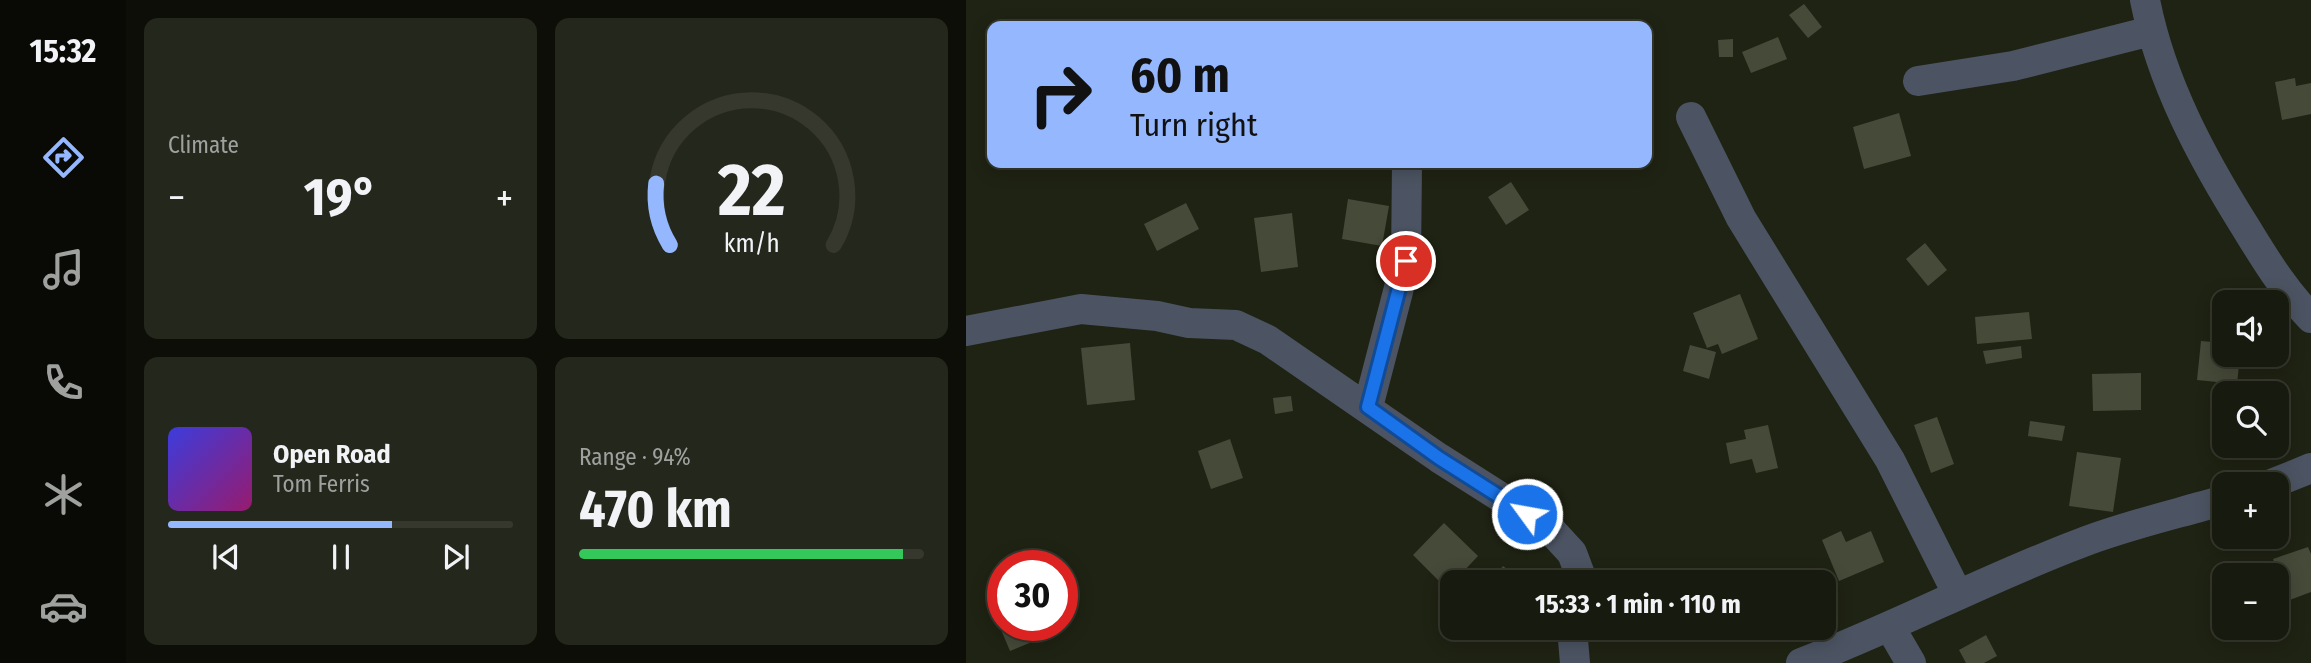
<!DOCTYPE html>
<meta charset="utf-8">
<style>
body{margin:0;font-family:"Fira Sans Condensed",sans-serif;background:#24271c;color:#f1f3f6;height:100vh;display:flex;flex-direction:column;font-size:26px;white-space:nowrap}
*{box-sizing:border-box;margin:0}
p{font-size:23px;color:#9ea19e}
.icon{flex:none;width:38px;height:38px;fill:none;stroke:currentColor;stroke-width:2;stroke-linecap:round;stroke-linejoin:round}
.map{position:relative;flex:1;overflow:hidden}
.side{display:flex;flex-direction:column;gap:18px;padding:18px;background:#0d0e08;width:840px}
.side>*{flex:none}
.top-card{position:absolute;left:21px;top:21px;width:665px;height:147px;border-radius:14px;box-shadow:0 4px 18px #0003,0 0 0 2px #36382e;background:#94b7fd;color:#111;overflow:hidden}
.buttons{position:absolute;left:1246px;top:290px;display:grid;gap:14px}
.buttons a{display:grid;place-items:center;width:77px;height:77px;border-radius:14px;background:#171a0e;box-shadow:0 4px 18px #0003,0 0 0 2px #36382e;font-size:35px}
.speed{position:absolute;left:21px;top:550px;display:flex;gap:14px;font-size:35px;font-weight:700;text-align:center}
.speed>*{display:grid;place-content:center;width:91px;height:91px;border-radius:50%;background:#171a0e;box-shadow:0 4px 18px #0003,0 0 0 2px #36382e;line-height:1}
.speed .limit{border:10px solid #d22;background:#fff;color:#111}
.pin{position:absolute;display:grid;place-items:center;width:60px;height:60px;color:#fff;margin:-30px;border:4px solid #fff;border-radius:50%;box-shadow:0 2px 7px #0007}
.me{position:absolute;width:77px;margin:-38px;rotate:302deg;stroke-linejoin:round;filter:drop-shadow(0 0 5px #0008)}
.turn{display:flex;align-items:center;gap:24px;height:147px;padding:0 28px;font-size:32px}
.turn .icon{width:91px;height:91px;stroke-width:2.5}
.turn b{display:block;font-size:49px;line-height:60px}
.big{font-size:52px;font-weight:700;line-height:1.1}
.side .card{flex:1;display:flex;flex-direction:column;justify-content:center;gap:10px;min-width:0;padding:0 24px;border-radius:14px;background:#24271c}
.side .dial{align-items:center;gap:0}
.dial svg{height:182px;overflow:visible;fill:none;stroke:#36382e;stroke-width:7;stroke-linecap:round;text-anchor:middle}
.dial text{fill:#f1f3f6;stroke:none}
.song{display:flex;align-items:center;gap:21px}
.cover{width:84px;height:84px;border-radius:10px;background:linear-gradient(135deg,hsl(240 70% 55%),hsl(320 70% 35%))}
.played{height:7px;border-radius:4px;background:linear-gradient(90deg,#94b7fd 65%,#36382e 65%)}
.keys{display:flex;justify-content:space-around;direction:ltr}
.heat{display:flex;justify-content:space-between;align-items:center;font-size:38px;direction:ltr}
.charge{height:10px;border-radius:5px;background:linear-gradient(90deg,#34c759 94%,#36382e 0)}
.side .tiles{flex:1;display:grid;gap:18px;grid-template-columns:repeat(2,1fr)}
.trip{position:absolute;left:474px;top:570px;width:396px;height:70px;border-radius:14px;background:#171a0e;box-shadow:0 4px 18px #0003,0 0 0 2px #36382e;font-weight:700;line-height:70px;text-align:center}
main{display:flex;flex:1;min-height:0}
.menu{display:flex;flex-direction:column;width:126px;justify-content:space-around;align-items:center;background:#090a06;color:#9ea19e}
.menu .icon{width:49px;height:49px}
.menu .active{color:#94b7fd}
.menu b{font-size:32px;color:#f1f3f6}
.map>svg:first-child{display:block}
</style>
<main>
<nav class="menu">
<b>15:32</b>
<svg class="icon active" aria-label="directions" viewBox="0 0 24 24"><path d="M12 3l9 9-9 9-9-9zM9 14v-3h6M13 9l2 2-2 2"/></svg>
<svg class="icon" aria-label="music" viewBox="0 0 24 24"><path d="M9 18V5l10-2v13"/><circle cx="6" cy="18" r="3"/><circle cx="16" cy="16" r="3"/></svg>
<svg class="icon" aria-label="phone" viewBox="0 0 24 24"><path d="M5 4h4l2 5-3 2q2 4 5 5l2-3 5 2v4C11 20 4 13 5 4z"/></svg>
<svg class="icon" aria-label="climate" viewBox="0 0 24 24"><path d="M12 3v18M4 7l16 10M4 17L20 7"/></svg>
<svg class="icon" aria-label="car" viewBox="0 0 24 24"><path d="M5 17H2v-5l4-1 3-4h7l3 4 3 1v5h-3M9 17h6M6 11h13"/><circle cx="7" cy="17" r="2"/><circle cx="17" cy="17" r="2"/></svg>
</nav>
<section class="side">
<div class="tiles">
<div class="card"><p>Climate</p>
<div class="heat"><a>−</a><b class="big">19°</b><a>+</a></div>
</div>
<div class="card dial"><svg viewBox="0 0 100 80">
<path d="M14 69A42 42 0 1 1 86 69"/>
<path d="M14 69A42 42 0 0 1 8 42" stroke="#94b7fd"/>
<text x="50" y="56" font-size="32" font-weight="700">22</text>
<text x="50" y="72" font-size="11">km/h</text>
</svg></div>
<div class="card">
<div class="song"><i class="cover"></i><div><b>Open Road</b><p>Tom Ferris</p></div></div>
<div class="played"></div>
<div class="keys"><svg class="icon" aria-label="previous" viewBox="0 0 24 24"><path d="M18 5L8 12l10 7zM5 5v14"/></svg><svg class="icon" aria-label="pause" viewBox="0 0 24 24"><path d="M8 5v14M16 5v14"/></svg><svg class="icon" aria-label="next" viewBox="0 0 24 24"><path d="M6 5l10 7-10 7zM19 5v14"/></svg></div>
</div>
<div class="card"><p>Range · 94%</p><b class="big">470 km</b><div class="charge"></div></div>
</div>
</section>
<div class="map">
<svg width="1345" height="663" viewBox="0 0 1345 663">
<rect width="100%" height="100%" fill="#1f2313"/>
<path fill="#464a39" d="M838 4 856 27 842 38 823 15Z
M812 37 821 59 785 73 776 52Z
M767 39V57H753L752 40Z
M1329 78 1330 86 1345 83V114L1316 120 1309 82Z
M933 113 945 156 898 169 887 127Z
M545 182 563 210 540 225 522 197Z
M382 199 423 206 416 246 376 239Z
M220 203 233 229 191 251 178 224Z
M326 213 332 267 295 272 288 218Z
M959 243 981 270 962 286 940 259Z
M774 294 792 339 756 354 752 344 741 348 727 313Z
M1063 312 1066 339 1011 344 1009 317Z
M1235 341 1258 343V355H1274L1271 384 1231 380Z
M164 343 169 400 121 405 115 348Z
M724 345 750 352 743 379 717 371Z
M1055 346 1056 358 1020 364 1017 351Z
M1175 373V410L1127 411 1126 374Z
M325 396 327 411 309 414 307 398Z
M971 417 988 464 965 473 948 425Z
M1064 421 1099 426 1096 441 1062 436Z
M802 425 812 468 790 473 786 459 764 464 760 443 780 439 778 430Z
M264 439 277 478 245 489 232 451Z
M1111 452 1155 458 1147 512 1103 506Z
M478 523 512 556 481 589 447 555Z
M875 531 880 542 905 531 918 562 873 581 856 540Z
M1342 547 1345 554V592L1321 601 1307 559Z
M537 566 550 576 557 568 570 579 566 583H523Z
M37 595V625H73L78 637 44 651 23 601Z
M74 625H91L93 631 79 637Z
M1020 635 1031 656 1018 663H1000L993 650Z"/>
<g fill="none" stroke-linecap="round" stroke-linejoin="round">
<path stroke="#4c5463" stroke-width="30" d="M1179 0C1195 82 1236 158 1280 228 1301 262 1317 289 1345 318
M952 81 1047 66 1185 31
M725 117 775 218 924 460 992 595
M0 331 115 309 191 316 223 323 270 325 302 340 473 458 583 528 606 553 615 577 614 583
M402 407 440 261 441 163
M1303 485 1345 468
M924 627 945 663
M606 628 609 663
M835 663C930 627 1019 579 1115 543 1161 525 1211 514 1258 500"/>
</g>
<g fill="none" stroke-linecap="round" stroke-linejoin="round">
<defs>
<path id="route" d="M440 261 402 407 473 458 561 514"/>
</defs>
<use href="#route" stroke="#114b97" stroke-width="18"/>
<use href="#route" stroke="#1a73e8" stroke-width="12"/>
</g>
</svg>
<div class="buttons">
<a><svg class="icon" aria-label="sound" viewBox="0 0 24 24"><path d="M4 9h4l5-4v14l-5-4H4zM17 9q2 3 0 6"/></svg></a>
<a><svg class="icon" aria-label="search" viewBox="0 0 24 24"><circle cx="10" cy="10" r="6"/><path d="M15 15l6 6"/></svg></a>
<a>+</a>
<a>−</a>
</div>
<div class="speed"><div class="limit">30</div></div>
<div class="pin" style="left:440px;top:261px;background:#d93025"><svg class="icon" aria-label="arrive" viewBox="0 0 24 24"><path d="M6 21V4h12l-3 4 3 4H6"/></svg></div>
<svg class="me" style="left:561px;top:514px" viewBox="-20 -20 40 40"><circle r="17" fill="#1a73e8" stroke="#fff" stroke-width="3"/><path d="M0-11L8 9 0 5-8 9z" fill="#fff"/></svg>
<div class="trip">15:33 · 1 min · 110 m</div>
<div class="top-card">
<div class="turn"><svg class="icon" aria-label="right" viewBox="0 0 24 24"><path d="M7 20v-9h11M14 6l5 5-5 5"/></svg><div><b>60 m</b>Turn right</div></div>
</div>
</div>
</main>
